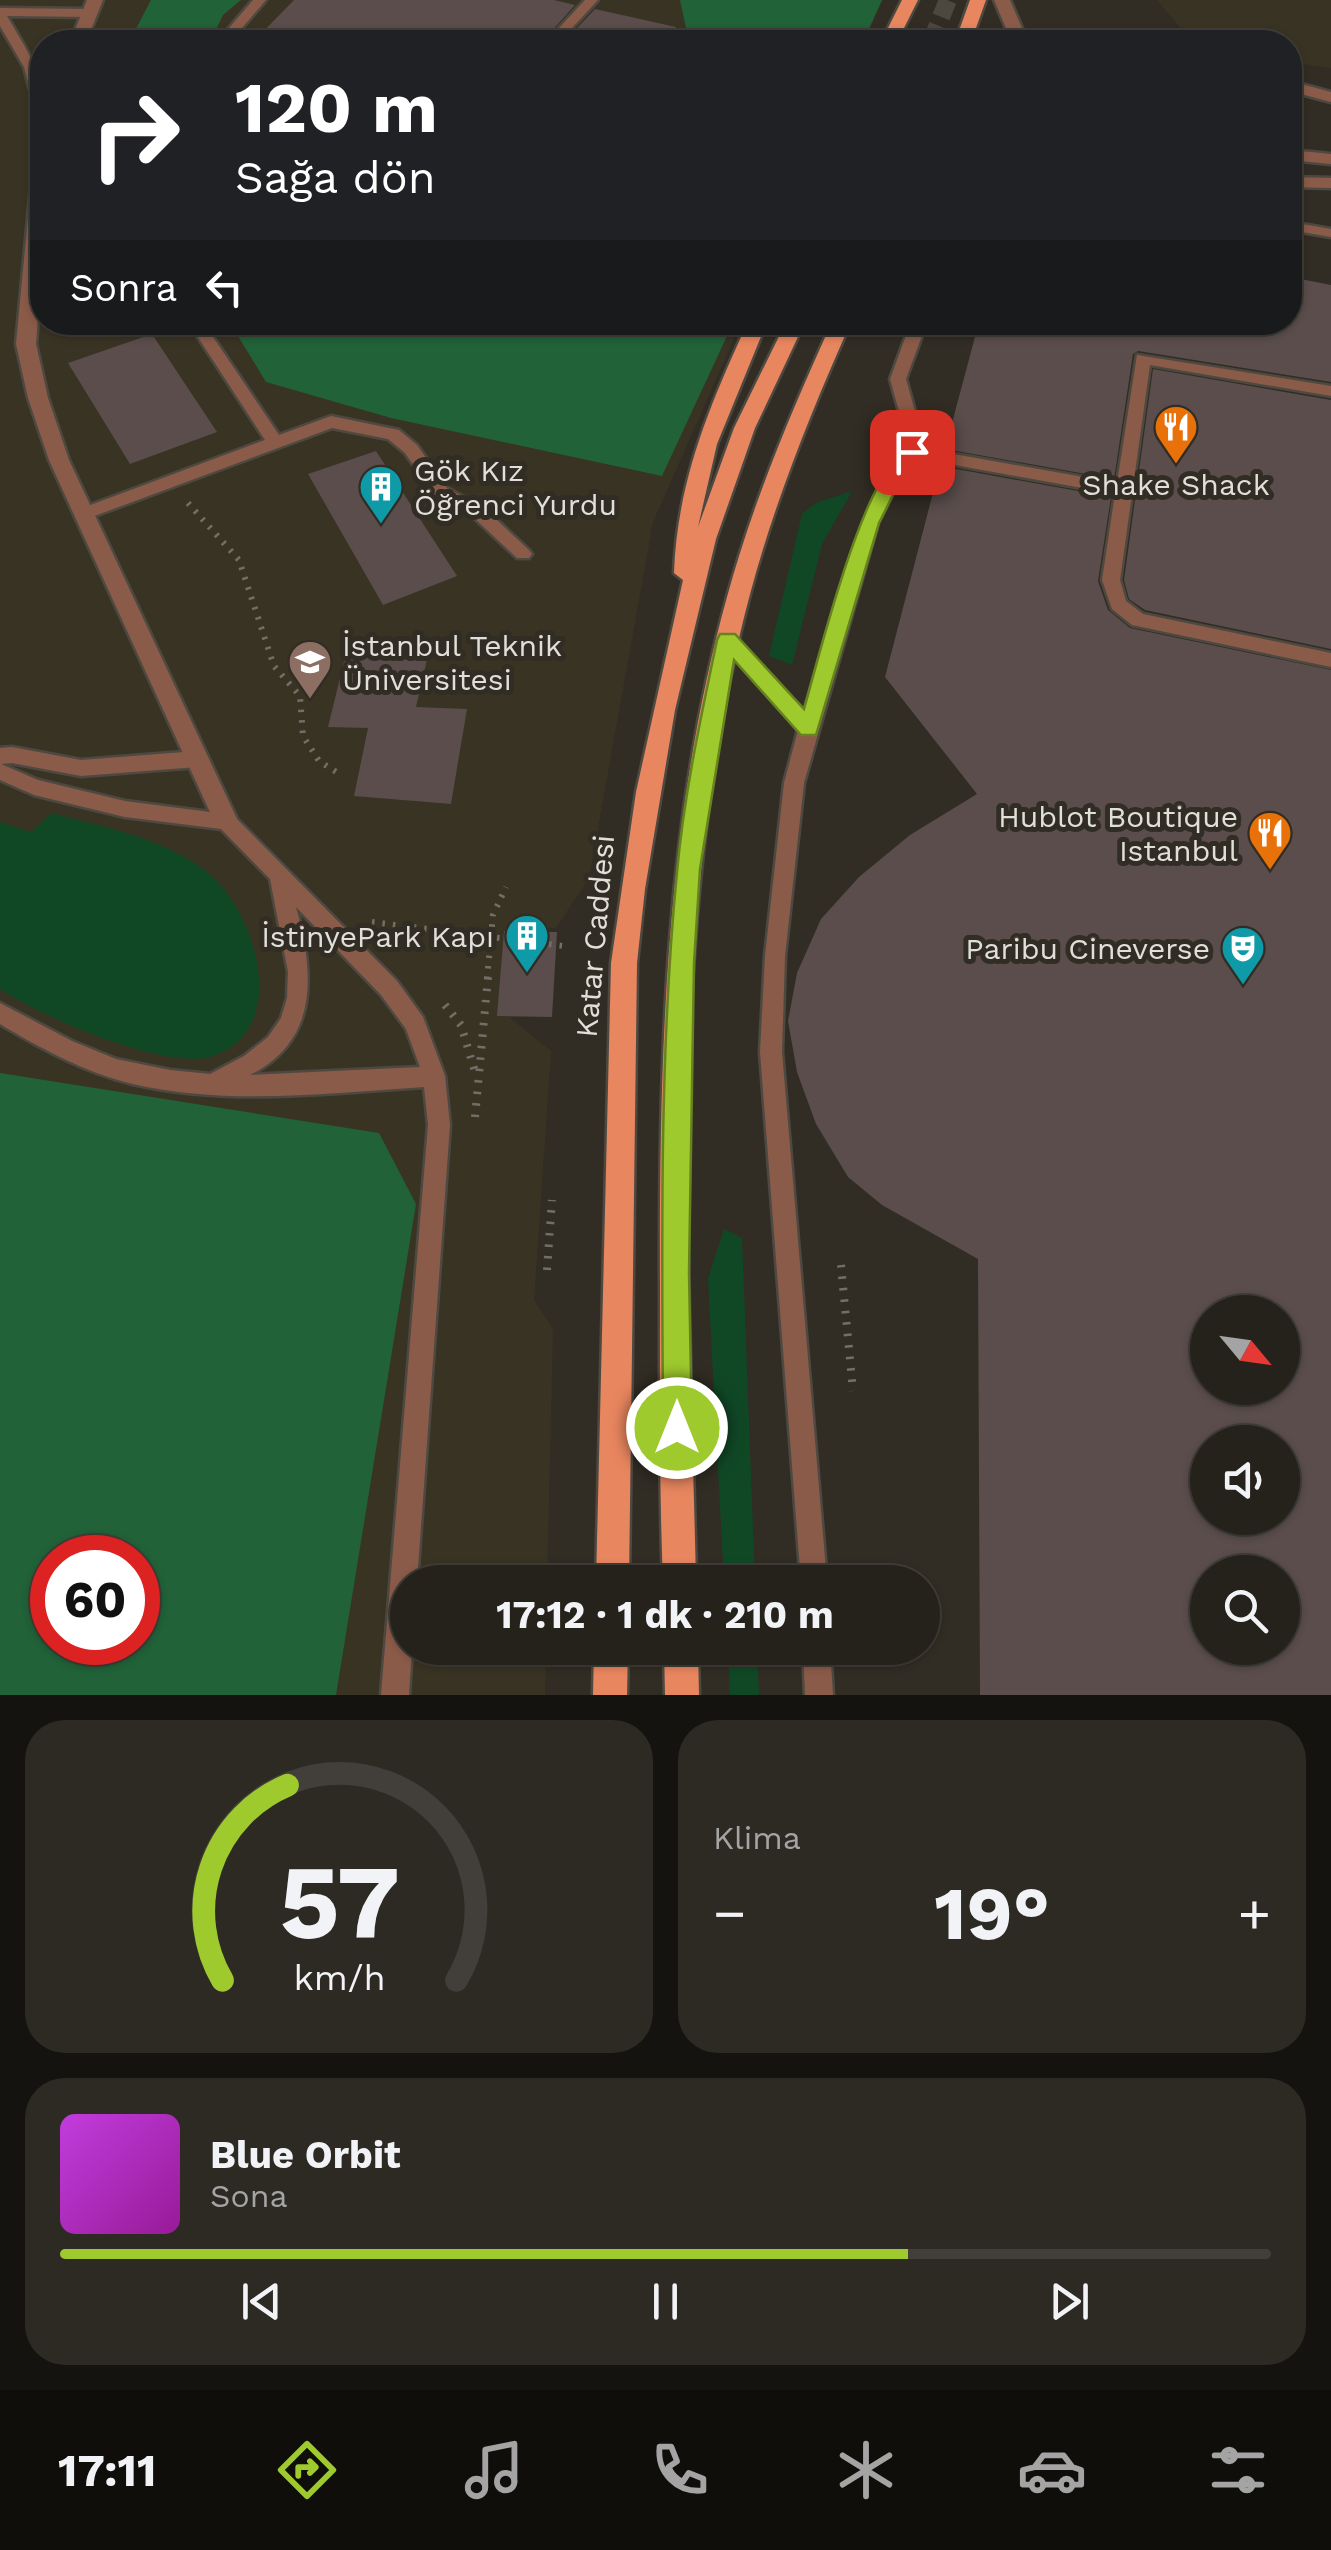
<!DOCTYPE html>
<html lang="tr">
<meta charset="utf-8">
<style>
body{margin:0;font-family:"Work Sans",sans-serif;background:#2d2a24;color:#f1f3f6;height:100vh;display:flex;flex-direction:column;font-size:38px;white-space:nowrap}
*{box-sizing:border-box;margin:0}
p{font-size:32px;color:#a3a4a3}
.icon{flex:none;width:55px;height:55px;fill:none;stroke:currentColor;stroke-width:2;stroke-linecap:round;stroke-linejoin:round}
.map{position:relative;height:1695px;overflow:hidden}
.side{display:flex;flex-direction:column;gap:25px;padding:25px;background:#14130f;flex:1}
.side>*{flex:none}
.top-card{position:absolute;left:30px;top:30px;width:1272px;height:305px;border-radius:40px;box-shadow:0 2px 8px #0004,0 0 0 2px #423f3a;background:#202124;color:#fff;overflow:hidden}
.needle{width:65px;rotate:119deg}
.fabs{position:absolute;left:1190px;top:1295px;display:grid;gap:20px}
.fabs a{display:grid;place-items:center;width:110px;height:110px;border-radius:50%;background:#25221b;box-shadow:0 2px 8px #0004,0 0 0 2px #423f3a;font-size:50px}
.speed{position:absolute;left:30px;top:1535px;display:flex;gap:20px;font-size:50px;font-weight:700;text-align:center}
.speed>*{display:grid;place-content:center;width:130px;height:130px;border-radius:50%;background:#25221b;box-shadow:0 2px 8px #0004,0 0 0 2px #423f3a;line-height:1}
.speed .limit{border:15px solid #d22;background:#fff;color:#111}
.pin{position:absolute;display:grid;place-items:center;width:85px;height:85px;color:#fff;margin:-42px;border-radius:20px;box-shadow:0 5px 15px #0006}
.me{position:absolute;width:110px;margin:-55px;rotate:0deg;stroke-linejoin:round;filter:drop-shadow(0 0 8px #0008)}
.turn{display:flex;align-items:center;gap:35px;height:210px;padding:0 40px;font-size:45px}
.turn .icon{width:130px;height:130px;stroke-width:2.5}
.turn b{display:block;font-size:70px;line-height:85px}
.then{display:flex;align-items:center;height:95px;padding:0 40px;background:#0003;gap:20px;font-size:38px}
.big{font-size:75px;font-weight:700;line-height:1.1}
.side .tile{flex:1;display:flex;flex-direction:column;justify-content:center;gap:15px;min-width:0;padding:0 35px;border-radius:40px;background:#2d2a24}
.side .dial{align-items:center;gap:0}
.dial svg{height:260px;overflow:visible;fill:none;stroke:#423f3a;stroke-width:7;stroke-linecap:round;text-anchor:middle}
.dial text{fill:#f1f3f6;stroke:none}
.song{display:flex;align-items:center;gap:30px}
.cover{width:120px;height:120px;border-radius:15px;background:linear-gradient(135deg,hsl(290 70% 55%),hsl(300 70% 35%))}
.played{height:10px;border-radius:5px;background:linear-gradient(90deg,#9fca2e 70%,#423f3a 70%)}
.keys{display:flex;justify-content:space-around;direction:ltr}
.heat{display:flex;justify-content:space-between;align-items:center;font-size:55px;direction:ltr}
.side .tiles{flex:1;display:grid;gap:25px;grid-template-columns:1fr 1fr}
.tile:last-child{grid-column:span 2}
.trip{position:absolute;left:390px;top:1565px;width:550px;height:100px;border-radius:50px;background:#25221b;box-shadow:0 2px 8px #0004,0 0 0 2px #423f3a;font-weight:700;line-height:100px;text-align:center}
.dock{display:flex;height:160px;justify-content:space-around;align-items:center;background:#0f0e0b;color:#a3a4a3}
.dock .icon{width:70px;height:70px}
.dock .selected{color:#9fca2e}
.dock b{font-size:45px;color:#f1f3f6}
.map>svg:first-child{display:block}
</style>
<div class="map">
<svg width="1331" height="1695" viewBox="0 0 1331 1695">
<rect width="100%" height="100%" fill="#312d24"/>
<path fill="#393323" fill-rule="evenodd" d="M0 0H883L864 42H42V322L741 323 653 522 589 878 556 928 518 927 511 1019 551 1051 534 1300 553 1329 547 1582H408V1648H546L545 1695H0ZM52 1558H138V1642H52Z
M1157 0H1331V68L1290 62V42H1192Z"/>
<path fill="#104826" d="M852 491 822 544 792 665 769 656 802 514 816 503Z
M52 813C105 828 162 837 207 872 256 911 292 1029 213 1056 167 1072 40 1016 0 989V822L31 832Z
M724 1229 742 1238 755 1582H724L708 1279Z
M728 1648H757L759 1695H730Z"/>
<path fill="#216238" fill-rule="evenodd" d="M151 0H241L223 15 210 42H129Z
M680 0H882L863 42H676L686 28Z
M230 323H733L662 476 391 418 266 382Z
M0 1073 379 1133 416 1204 336 1695H0ZM52 1558H138V1642H52Z"/>
<path fill="#5a4d4c" fill-rule="evenodd" d="M294 0H554L575 5 542 42H253Z
M595 9 676 27 674 42H564Z
M1290 277 1331 285V382L1138 351 1133 354 1114 479 945 449 979 322H1290Z
M152 334 217 432 130 464 68 363Z
M1153 369 1331 400V649L1145 610 1129 599 1124 580Z
M376 451 457 576 383 605 308 474Z
M940 466 1111 497 1098 581 1108 610 1130 628 1331 670V1695H980L978 1259 882 1205 848 1177 816 1124 797 1072 788 1021 797 973 821 919 859 877 910 835 977 794 885 677ZM1208 1312H1282V1388H1208ZM1208 1442H1282V1518H1208ZM1208 1572H1282V1648H1208Z
M349 641 431 642 416 707 467 709 451 804 354 796 368 728 328 727Z
M504 931 557 932 552 1017 497 1016Z"/>
<g fill="none" stroke-linecap="round" stroke-linejoin="round">
<path stroke="#4b483f" stroke-width="18" stroke-dasharray="18 9" stroke-linecap="butt" d="M931 42 948 0"/>
<defs>
<path id="service" d="M253 0H266L230 42H217Z
M585 0H598L559 42H546Z
M0 8 89 9 95 13 89 17 7 16C28 52 42 70 42 113L35 109 24 67 0 26Z
M1290 222 1331 229V237L1290 230Z
M188 322H203L279 435 331 416 399 430 417 445 447 488 484 508 529 550 532 554 529 558H517L472 516 435 496 405 453 388 439 332 428 89 518H77V510L265 440Z
M911 322H927L906 379 916 415 920 448 1117 483 1137 355 1331 386V396L1150 365 1120 580 1126 601 1143 614 1331 653V667L1132 625 1112 609 1102 580 1115 494 916 458 896 487 878 523 804 783 785 956 782 1052 827 1582H801L760 1052 765 956 784 783 798 730 718 640 727 633 733 635 804 711C831 622 849 527 904 451L900 415 890 379Z
M12 747 81 760 197 751 204 754 207 759 197 767 81 776 12 763 1 764 38 780 125 801 233 815 397 981 423 1017 445 1076 450 1125 417 1582H408V1648H412L409 1695H381L428 1125 424 1087C328 1093 228 1106 133 1084 86 1073 42 1049 0 1024V1003L72 1041 116 1059 170 1070 210 1074 244 1056 268 1037 281 1018 287 998 288 972 270 879 221 829 125 817 34 795 0 780V748ZM296 907 381 995 406 1029 420 1067 250 1075C320 1040 314 972 296 907Z
M803 1648H830L833 1695H805Z"/>
<path id="minor" d="M87 0H103L86 42H70Z
M42 160V263L36 344 48 398 69 460 238 821 235 828H217L214 821 49 460 28 398 16 344 33 165Z"/>
<path id="tertiary" d="M994 0H1010L1028 42H1012Z
M1290 81 1331 92V102L1290 91Z
M1290 150 1331 154V164L1290 160Z
M1290 177 1331 178V188L1290 187Z"/>
<path id="primary" d="M902 0H918L897 42H881Z
M970 0H986L971 42H955Z
M748 322H767L717 444 698 527 734 428 786 322H805L755 428 716 539 675 710 645 889 637 963 629 1582H596L611 963 636 792 683 580 674 573C677 482 710 404 748 322Z
M832 322H851C811 412 774 503 749 598 665 916 689 1256 696 1582H663C659 1485 660 1386 660 1288 659 1058 665 820 727 597 753 502 791 412 832 322Z
M594 1648H628L627 1695H593Z
M664 1648H698L699 1695H665Z"/>
</defs>
<use href="#service" stroke="#4d4941" stroke-width="5"/>
<use href="#minor" stroke="#4d4941" stroke-width="5"/>
<use href="#tertiary" stroke="#4d4941" stroke-width="5"/>
<use href="#primary" stroke="#4d4941" stroke-width="5"/>
<path stroke="#726f67" stroke-width="6" stroke-dasharray="2.5 8" stroke-linecap="butt" d="M188 503 239 560 274 666 300 696 303 736 319 761 341 775
M372 922 563 946
M487 979 493 915 506 887"/>
<path stroke="#726f67" stroke-width="8" stroke-dasharray="2.5 9" stroke-linecap="butt" d="M445 1005 461 1025 476 1075
M475 1117 488 977
M841 1265 853 1391
M547 1270 552 1200"/>
<use href="#service" fill="#8b5b49" fill-rule="evenodd"/>
<use href="#minor" fill="#8b5b49" fill-rule="evenodd"/>
<use href="#tertiary" fill="#8b5b49" fill-rule="evenodd"/>
<use href="#primary" fill="#e8865f" fill-rule="evenodd"/>
</g>
<path fill="#9fca2e" stroke="#67831e" stroke-width="2.5" d="M912 446 921 452 897 487 879 523 816 735H801L734 660 700 869 694 963 689 1273 692 1428 687 1438 677 1442 667 1438 663 1428C662 1243 659 1056 677 872 684 794 701 717 717 640L720 634H735L804 709C819 658 865 463 912 446Z"/>
<defs>
<symbol id="restaurant-pin" viewBox="-11 -11 22 30"><path d="M0 17L-7.5 6A9.5 9.5 0 1 1 7.5 6Z" fill="#e8710a" stroke="#312d24"/><path d="M-5-6h1v4h1v-4h1v4h1v-4h1v5L-1.5 .5V6h-2V.5L-5-1ZM5-6V6H3V1.5H1.5Q1.5-4 5-6Z" fill="#fff"/></symbol>
<symbol id="building-pin" viewBox="-11 -11 22 30"><path d="M0 17L-7.5 6A9.5 9.5 0 1 1 7.5 6Z" fill="#0f9aa8" stroke="#312d24"/><path d="M-4-6H4V6H1V3H-1V6H-4ZM-2.5-4.3h1.7v1.8h-1.7ZM.8-4.3h1.7v1.8H.8ZM-2.5-1h1.7V.8h-1.7ZM.8-1h1.7V.8H.8Z" fill="#fff"/></symbol>
<symbol id="university-pin" viewBox="-11 -11 22 30"><path d="M0 17L-7.5 6A9.5 9.5 0 1 1 7.5 6Z" fill="#8d6e63" stroke="#312d24"/><path d="M0-5L7-2L0 1L-7-2ZM-4 1L0 2.5L4 1V4Q0 6-4 4Z" fill="#fff"/></symbol>
<symbol id="theatre-pin" viewBox="-11 -11 22 30"><path d="M0 17L-7.5 6A9.5 9.5 0 1 1 7.5 6Z" fill="#0f9aa8" stroke="#312d24"/><path d="M-5-5.5Q0-4 5-5.5V0Q5 5 0 6Q-5 5-5 0ZM-3.3-2.5H-1v1.5H-3.3ZM1-2.5H3.3v1.5H1ZM-2.8 1Q0 5.5 2.8 1Z" fill="#fff"/></symbol>
</defs>
<g fill-rule="evenodd">
<use href="#restaurant-pin" x="1151" y="402" width="50" height="68"/>
<use href="#building-pin" x="356" y="462" width="50" height="68"/>
<use href="#university-pin" x="285" y="637" width="50" height="68"/>
<use href="#restaurant-pin" x="1245" y="808" width="50" height="68"/>
<use href="#building-pin" x="502" y="911" width="50" height="68"/>
<use href="#theatre-pin" x="1218" y="923" width="50" height="68"/>
</g>
<g text-anchor="middle" dominant-baseline="central" stroke-width="10" stroke-linejoin="round" paint-order="stroke">
<g font-size="30" fill="#e1dfd9" stroke="#312d24" text-anchor="end">
<text x="414" y="470" text-anchor="start">Gök Kız<tspan x="414" dy="34">Öğrenci Yurdu</tspan></text>
<text x="1176" y="484" text-anchor="middle">Shake Shack</text>
<text x="342" y="645" text-anchor="start">İstanbul Teknik<tspan x="342" dy="34">Üniversitesi</tspan></text>
<text x="1238" y="816">Hublot Boutique<tspan x="1238" dy="34">Istanbul</tspan></text>
<text x="494" y="936">İstinyePark Kapı</text>
<text x="1210" y="948">Paribu Cineverse</text>
</g>
<g font-size="30" fill="#e1dfd9" stroke="#312d24">
<text transform="translate(595 936) rotate(-85)">Katar Caddesi</text>
</g>
</g>
</svg>
<div class="fabs">
<a><svg class="needle" viewBox="-14 -14 28 28"><path d="M0-13l5 13h-10z" fill="#e53935"/><path d="M0 13l5-13h-10z" fill="#a3a4a3"/></svg></a>
<a><svg class="icon" aria-label="sound" viewBox="0 0 24 24"><path d="M4 9h4l5-4v14l-5-4H4zM17 9q2 3 0 6"/></svg></a>
<a><svg class="icon" aria-label="search" viewBox="0 0 24 24"><circle cx="10" cy="10" r="6"/><path d="M15 15l6 6"/></svg></a>
</div>
<div class="speed"><div class="limit">60</div></div>
<div class="pin" style="left:912px;top:452px;background:#d93025"><svg class="icon" aria-label="arrive" viewBox="0 0 24 24"><path d="M6 21V4h12l-3 4 3 4H6"/></svg></div>
<svg class="me" style="left:677px;top:1428px" viewBox="-20 -20 40 40"><circle r="17" fill="#9fca2e" stroke="#fff" stroke-width="3"/><path d="M0-11L8 9 0 5-8 9z" fill="#fff"/></svg>
<div class="trip">17:12 · 1 dk · 210 m</div>
<div class="top-card">
<div class="turn"><svg class="icon" aria-label="right" viewBox="0 0 24 24"><path d="M7 20v-9h11M14 6l5 5-5 5"/></svg><div><b>120 m</b>Sağa dön</div></div>
<div class="then">Sonra<svg class="icon" aria-label="left" viewBox="0 0 24 24"><path d="M17 20v-9H6M10 6l-5 5 5 5"/></svg></div>
</div>
</div>
<section class="side">
<div class="tiles">
<div class="tile dial"><svg viewBox="0 0 100 80">
<path d="M14 69A42 42 0 1 1 86 69"/>
<path d="M14 69A42 42 0 0 1 34 9" stroke="#9fca2e"/>
<text x="50" y="56" font-size="32" font-weight="700">57</text>
<text x="50" y="72" font-size="11">km/h</text>
</svg></div>
<div class="tile"><p>Klima</p>
<div class="heat"><a>−</a><b class="big">19°</b><a>+</a></div>
</div>
<div class="tile">
<div class="song"><i class="cover"></i><div><b>Blue Orbit</b><p>Sona</p></div></div>
<div class="played"></div>
<div class="keys"><svg class="icon" aria-label="previous" viewBox="0 0 24 24"><path d="M18 5L8 12l10 7zM5 5v14"/></svg><svg class="icon" aria-label="pause" viewBox="0 0 24 24"><path d="M8 5v14M16 5v14"/></svg><svg class="icon" aria-label="next" viewBox="0 0 24 24"><path d="M6 5l10 7-10 7zM19 5v14"/></svg></div>
</div>
</div>
</section>
<nav class="dock">
<b>17:11</b>
<svg class="icon selected" aria-label="directions" viewBox="0 0 24 24"><path d="M12 3l9 9-9 9-9-9zM9 14v-3h6M13 9l2 2-2 2"/></svg>
<svg class="icon" aria-label="music" viewBox="0 0 24 24"><path d="M9 18V5l10-2v13"/><circle cx="6" cy="18" r="3"/><circle cx="16" cy="16" r="3"/></svg>
<svg class="icon" aria-label="phone" viewBox="0 0 24 24"><path d="M5 4h4l2 5-3 2q2 4 5 5l2-3 5 2v4C11 20 4 13 5 4z"/></svg>
<svg class="icon" aria-label="climate" viewBox="0 0 24 24"><path d="M12 3v18M4 7l16 10M4 17L20 7"/></svg>
<svg class="icon" aria-label="car" viewBox="0 0 24 24"><path d="M5 17H2v-5l4-1 3-4h7l3 4 3 1v5h-3M9 17h6M6 11h13"/><circle cx="7" cy="17" r="2"/><circle cx="17" cy="17" r="2"/></svg>
<svg class="icon" aria-label="filters" viewBox="0 0 24 24"><path d="M4 7h16M4 17h16"/><circle cx="9" cy="7" r="2"/><circle cx="15" cy="17" r="2"/></svg>
</nav>
